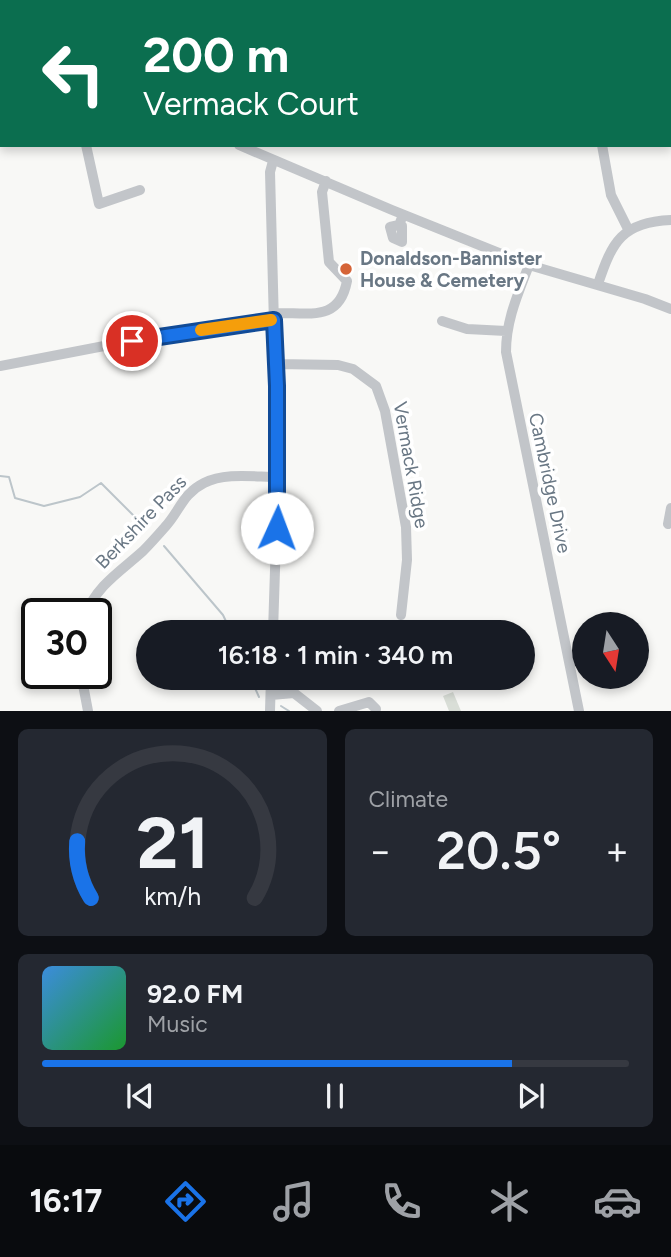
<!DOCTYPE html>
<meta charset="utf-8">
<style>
body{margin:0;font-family:Figtree,sans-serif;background:#242831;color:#f1f3f6;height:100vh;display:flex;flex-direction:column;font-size:26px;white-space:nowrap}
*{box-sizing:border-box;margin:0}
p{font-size:23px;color:#9ea1a6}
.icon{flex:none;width:38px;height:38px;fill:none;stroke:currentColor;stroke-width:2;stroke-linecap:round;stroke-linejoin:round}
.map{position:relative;height:711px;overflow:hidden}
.panel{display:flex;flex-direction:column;gap:18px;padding:18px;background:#0d0f14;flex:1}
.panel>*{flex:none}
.guide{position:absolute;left:0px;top:0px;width:672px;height:147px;box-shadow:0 4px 10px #0003;background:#0b6e4f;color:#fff;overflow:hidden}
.needle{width:46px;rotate:168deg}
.tools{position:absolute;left:572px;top:612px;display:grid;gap:14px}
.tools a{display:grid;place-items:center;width:77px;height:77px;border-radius:50%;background:#171b24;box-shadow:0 4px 10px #0003;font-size:35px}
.speed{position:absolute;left:21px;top:598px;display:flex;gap:14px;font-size:35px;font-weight:700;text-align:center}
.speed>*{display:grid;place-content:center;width:91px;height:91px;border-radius:50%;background:#171b24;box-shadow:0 4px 10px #0003;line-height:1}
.speed .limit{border:4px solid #111;border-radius:10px;background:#fff;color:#111}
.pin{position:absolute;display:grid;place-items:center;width:60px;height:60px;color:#fff;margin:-30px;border:4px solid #fff;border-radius:50%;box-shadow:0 2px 7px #0007}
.me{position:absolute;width:77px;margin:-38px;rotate:2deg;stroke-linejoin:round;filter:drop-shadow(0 0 5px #0008)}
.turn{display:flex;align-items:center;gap:24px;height:147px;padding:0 28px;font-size:32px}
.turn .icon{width:91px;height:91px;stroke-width:2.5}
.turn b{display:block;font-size:49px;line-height:60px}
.big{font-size:52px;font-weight:600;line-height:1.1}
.panel .card{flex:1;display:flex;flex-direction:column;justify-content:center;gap:10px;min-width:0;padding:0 24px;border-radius:10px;background:#242831}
.panel .dial{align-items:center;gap:0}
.dial svg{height:182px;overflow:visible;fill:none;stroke:#363941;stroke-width:7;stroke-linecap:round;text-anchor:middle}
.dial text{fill:#f1f3f6;stroke:none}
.song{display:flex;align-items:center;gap:21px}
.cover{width:84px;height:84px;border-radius:10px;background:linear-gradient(135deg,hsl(210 70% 55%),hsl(130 70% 35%))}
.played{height:7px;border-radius:4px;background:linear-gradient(90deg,#1a73e8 80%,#363941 80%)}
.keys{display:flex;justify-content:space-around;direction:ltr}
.heat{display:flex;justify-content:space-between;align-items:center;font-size:38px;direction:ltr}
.panel .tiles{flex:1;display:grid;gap:18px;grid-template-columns:1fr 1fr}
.card:last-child{grid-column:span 2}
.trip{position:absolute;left:136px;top:620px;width:399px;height:70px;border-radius:35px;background:#171b24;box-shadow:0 4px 10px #0003;font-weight:600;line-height:70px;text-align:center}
.tabs{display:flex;height:112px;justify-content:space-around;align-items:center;background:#090b0e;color:#9ea1a6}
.tabs .icon{width:49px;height:49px}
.tabs .on{color:#1a73e8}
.tabs b{font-size:32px;color:#f1f3f6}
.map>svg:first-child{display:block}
</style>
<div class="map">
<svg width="671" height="711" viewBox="0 0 671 711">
<rect width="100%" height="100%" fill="#f8f8f6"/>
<path fill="#d9ded7" d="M453 692 461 711H449L443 696Z"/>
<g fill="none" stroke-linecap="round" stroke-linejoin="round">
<path stroke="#bcc5ca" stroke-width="2" d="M0 476 9 477 15 498 44 506 80 497 101 483 144 526
M164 546 223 615 231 632
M250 677 259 697
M281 706 289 711"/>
<path stroke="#c2c5c9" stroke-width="10" d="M7 0 9 2
M48 0 49 2
M433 0V2
M249 2 250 0
M417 2 424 0
M86 145 99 204 140 190
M239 145 392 210 529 265 645 299 671 309
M602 145 611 195 629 231
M399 225 402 226V242L393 238 390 227 399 225 403 215
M529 265C518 294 506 320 506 352L579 711
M598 284C612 242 622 222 671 220
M274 313C308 312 339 323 347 281L329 262 322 192 326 181
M442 321 467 329 506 331
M277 364 338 365 353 369 376 386 385 411 406 527 407 560 401 615
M0 366 161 335 274 320
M668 524 671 508
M86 614C97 585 121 571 143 551 151 543 158 535 165 527 180 511 182 494 204 483 225 472 255 477 278 477
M273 632 278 477 270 172 273 161
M81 674 88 711
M271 695 294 693 317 711
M270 711 271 677
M339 711 369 702 376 709"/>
</g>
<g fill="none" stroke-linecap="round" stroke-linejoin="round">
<defs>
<path id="route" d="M132 341 274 320 277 386V528"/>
</defs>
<use href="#route" stroke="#114b97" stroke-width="18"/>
<use href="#route" stroke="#1a73e8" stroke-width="12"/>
<path stroke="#f59e0b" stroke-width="12" d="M201 330 271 320"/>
</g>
<circle fill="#d56438" stroke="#fff" stroke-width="2.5" cx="346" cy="269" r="7"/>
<g text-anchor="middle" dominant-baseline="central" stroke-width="7" stroke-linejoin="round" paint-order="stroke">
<g font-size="19" font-weight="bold" fill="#697784" stroke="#fff" text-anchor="start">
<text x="360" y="258">Donaldson-Bannister<tspan x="360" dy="22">House &amp; Cemetery</tspan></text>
</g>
<g font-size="19" fill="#697784" stroke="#fff">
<text transform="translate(411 465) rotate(80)">Vermack Ridge</text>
<text transform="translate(550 483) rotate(78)">Cambridge Drive</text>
<text transform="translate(141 522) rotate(-46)">Berkshire Pass</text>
</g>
</g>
</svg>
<div class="tools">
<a><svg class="needle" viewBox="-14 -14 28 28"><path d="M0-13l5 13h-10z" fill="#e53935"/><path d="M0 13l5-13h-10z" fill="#9ea1a6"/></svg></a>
</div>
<div class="speed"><div class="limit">30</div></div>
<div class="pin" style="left:132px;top:341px;background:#d93025"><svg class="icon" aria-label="arrive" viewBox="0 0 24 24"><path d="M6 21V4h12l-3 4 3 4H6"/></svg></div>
<svg class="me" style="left:277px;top:528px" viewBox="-20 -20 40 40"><circle r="19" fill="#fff"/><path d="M0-13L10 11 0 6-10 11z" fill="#1a73e8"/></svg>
<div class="trip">16:18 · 1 min · 340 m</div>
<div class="guide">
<div class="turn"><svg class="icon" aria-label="left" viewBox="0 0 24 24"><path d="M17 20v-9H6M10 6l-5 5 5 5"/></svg><div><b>200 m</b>Vermack Court</div></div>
</div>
</div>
<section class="panel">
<div class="tiles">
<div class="card dial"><svg viewBox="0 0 100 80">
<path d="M14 69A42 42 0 1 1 86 69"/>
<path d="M14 69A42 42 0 0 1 8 44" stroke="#1a73e8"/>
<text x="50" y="56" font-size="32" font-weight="700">21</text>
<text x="50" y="72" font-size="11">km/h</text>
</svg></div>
<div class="card"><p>Climate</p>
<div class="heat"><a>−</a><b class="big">20.5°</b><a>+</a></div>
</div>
<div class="card">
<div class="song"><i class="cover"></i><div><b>92.0 FM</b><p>Music</p></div></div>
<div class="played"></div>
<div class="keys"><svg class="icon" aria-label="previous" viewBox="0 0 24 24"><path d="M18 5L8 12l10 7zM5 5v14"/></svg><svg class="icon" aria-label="pause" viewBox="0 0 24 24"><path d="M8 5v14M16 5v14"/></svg><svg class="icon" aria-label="next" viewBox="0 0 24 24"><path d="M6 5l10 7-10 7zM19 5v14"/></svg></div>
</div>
</div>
</section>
<nav class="tabs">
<b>16:17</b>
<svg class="icon on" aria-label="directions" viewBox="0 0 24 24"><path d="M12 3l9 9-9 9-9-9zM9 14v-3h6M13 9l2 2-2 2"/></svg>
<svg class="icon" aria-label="music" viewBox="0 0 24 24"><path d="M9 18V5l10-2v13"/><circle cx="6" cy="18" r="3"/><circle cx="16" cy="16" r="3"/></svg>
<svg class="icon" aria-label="phone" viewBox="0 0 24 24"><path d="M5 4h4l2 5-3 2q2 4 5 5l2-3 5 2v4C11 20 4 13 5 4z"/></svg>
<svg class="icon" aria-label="climate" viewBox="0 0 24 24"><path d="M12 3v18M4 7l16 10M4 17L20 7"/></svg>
<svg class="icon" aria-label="car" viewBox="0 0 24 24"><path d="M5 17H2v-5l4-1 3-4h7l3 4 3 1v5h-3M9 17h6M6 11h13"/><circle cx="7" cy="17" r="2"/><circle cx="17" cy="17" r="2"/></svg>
</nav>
